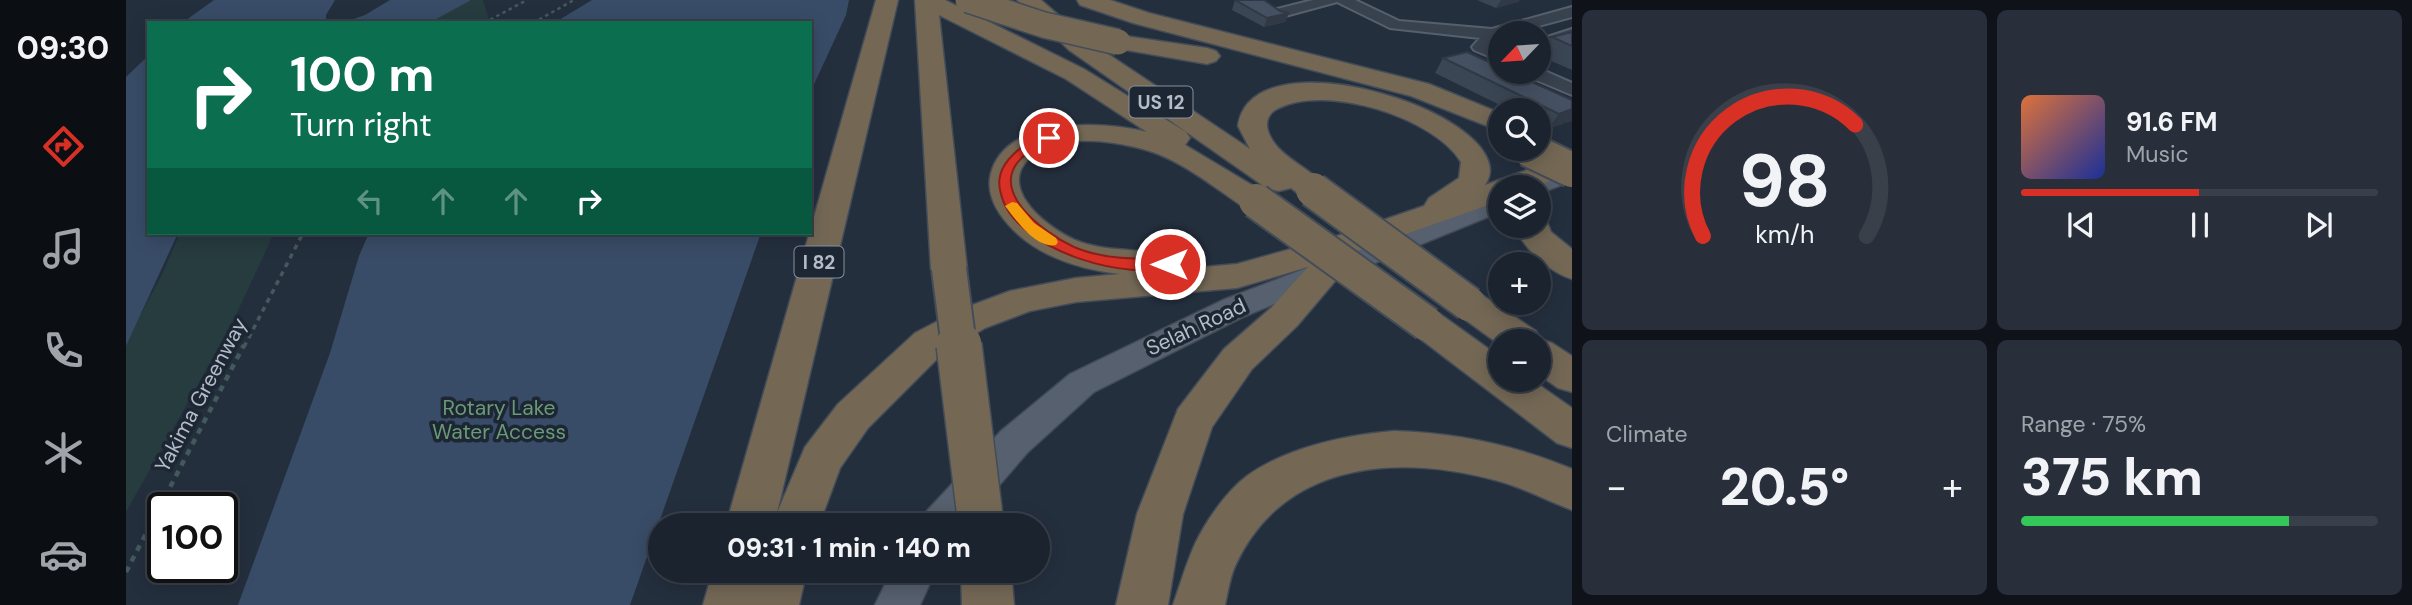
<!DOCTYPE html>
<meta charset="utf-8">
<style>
body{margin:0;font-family:"DM Sans",sans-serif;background:#282f3a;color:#f1f3f6;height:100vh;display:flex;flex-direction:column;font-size:26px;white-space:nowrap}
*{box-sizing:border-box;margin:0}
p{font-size:23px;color:#a0a4aa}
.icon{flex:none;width:38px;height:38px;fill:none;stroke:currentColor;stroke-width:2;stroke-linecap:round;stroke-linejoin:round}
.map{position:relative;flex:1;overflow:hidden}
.sheet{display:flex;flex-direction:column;gap:10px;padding:10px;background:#0f1319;width:840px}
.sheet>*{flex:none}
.banner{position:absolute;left:21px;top:21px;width:665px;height:214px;border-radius:0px;box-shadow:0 4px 18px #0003,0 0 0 2px #39404a;background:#0b6e4f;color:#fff;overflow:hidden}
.needle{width:46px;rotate:245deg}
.buttons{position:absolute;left:1362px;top:21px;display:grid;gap:14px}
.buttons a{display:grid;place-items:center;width:63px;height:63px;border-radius:50%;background:#1b232e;box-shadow:0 4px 18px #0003,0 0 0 2px #39404a;font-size:35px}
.speed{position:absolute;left:21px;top:492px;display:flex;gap:14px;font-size:35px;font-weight:700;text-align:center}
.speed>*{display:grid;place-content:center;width:91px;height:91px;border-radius:50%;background:#1b232e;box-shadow:0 4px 18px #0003,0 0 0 2px #39404a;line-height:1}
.speed .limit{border:4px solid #111;border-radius:10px;background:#fff;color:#111}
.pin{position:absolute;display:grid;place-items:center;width:60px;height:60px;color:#fff;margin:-30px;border:4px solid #fff;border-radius:50%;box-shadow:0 2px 7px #0007}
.me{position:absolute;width:77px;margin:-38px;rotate:270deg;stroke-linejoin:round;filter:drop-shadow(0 0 5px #0008)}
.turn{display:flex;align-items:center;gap:24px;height:147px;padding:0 28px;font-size:32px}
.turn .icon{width:91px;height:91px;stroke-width:2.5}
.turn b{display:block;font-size:49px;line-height:60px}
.lanes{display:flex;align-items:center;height:66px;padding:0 28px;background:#0003;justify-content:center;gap:35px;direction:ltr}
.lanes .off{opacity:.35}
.big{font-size:52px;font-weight:800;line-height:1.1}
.sheet .tile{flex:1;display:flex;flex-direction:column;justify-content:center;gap:10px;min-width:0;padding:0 24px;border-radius:10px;background:#282f3a}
.sheet .dial{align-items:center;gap:0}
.dial svg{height:182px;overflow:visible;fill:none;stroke:#39404a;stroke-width:7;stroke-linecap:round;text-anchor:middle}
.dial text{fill:#f1f3f6;stroke:none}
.song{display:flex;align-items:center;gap:21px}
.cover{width:84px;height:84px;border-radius:10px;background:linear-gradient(135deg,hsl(20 70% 55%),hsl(230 70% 35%))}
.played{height:7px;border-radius:4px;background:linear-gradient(90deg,#d93025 50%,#39404a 50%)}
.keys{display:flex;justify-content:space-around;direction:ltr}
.heat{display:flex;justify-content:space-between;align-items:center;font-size:38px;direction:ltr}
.charge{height:10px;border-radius:5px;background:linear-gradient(90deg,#34c759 75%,#39404a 0)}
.sheet .tiles{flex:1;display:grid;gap:10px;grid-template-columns:repeat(2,1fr)}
.trip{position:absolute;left:522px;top:513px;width:402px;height:70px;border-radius:35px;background:#1b232e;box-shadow:0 4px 18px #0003,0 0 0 2px #39404a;font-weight:800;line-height:70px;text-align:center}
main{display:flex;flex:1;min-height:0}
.tabs{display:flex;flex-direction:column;width:126px;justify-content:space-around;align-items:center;background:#0b0e12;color:#a0a4aa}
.tabs .icon{width:49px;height:49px}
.tabs .current{color:#d93025}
.tabs b{font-size:32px;color:#f1f3f6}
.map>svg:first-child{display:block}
</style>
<main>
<nav class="tabs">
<b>09:30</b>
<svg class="icon current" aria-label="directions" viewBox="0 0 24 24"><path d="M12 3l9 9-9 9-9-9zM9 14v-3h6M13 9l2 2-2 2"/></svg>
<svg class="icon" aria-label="music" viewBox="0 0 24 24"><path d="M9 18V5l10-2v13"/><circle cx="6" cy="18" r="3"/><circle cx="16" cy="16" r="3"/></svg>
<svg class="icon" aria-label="phone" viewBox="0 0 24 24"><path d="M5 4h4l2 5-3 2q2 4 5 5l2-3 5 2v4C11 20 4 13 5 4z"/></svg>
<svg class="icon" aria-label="climate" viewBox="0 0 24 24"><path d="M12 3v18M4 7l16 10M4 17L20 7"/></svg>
<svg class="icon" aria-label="car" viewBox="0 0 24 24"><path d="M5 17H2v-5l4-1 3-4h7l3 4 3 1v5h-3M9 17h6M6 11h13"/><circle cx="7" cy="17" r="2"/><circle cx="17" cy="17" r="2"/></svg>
</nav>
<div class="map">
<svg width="1446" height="605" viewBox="0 0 1446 605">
<rect width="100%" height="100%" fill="#242f3e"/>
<path fill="#263c3f" d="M301 0H357L364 23H280Z
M54 233H148L104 328 0 512V342L36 275Z"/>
<path fill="#394c67" d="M88 0H209L200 15V21L203 23H56Z
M264 0H345L303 23H216L239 15Z
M466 0H723L720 15 684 93V23H428Z
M23 55V233H52L0 346V77Z
M243 233H635L504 605H112L204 353 233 256Z"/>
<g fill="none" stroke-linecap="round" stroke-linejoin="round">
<defs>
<path id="minor" d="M1187 0H1229L1273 21 1366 29 1446 7V17L1387 33H1374V37L1364 46 1374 50V61L1348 50 1346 47 1354 38 1264 28 1211 2 1152 18 1144 13 1147 10Z
M1446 29V39L1412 50V40Z
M1412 68 1446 83V95L1401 76 1398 72H1412Z"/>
<path id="major" d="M1446 164V181L1412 194V187H1396L1400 181Z
M1374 194V212L1119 316 968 392 901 453 839 525H794L800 512 875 431 944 374 1097 300Z
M766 570H810L794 605H749Z"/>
<path id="highway" d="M750 0H772L651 513 679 447 712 404 789 333 833 310 884 291 950 278 994 274C949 269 901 253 874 214 866 202 861 188 865 173 881 116 977 121 1021 132L940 79 813 15 841 269 835 277 823 281 811 277 805 269 789 0H819L958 69 1060 132 1064 138 1059 145 1141 194 1146 201 1141 208 1130 211 1119 208C1086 186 1052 157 1013 148 984 141 940 135 913 151 863 182 918 226 949 240 980 253 1012 247 1043 256L1048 264 1045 270 1111 264 1205 238 1298 206 1303 198 1333 178 1335 162C1308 117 1198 83 1151 109 1143 113 1139 121 1142 131 1151 158 1187 168 1203 190L1198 197C1183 200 1176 197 1165 188L1153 191 1142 189 943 50 891 0H915L961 40 1124 149 1112 126C1126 27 1404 120 1359 185L1446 154V173L1408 187H1374V201L1203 261 1210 264 1216 272 1210 280 1171 326 1126 369 1086 427 1057 514 1042 605H990L1011 514 1052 409 1098 349 1145 308 1182 267 1111 288 950 302 904 311 859 328 817 353 742 428 714 468 693 525H600Z
M951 0H984L1023 13 1303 84 1374 113V131L1285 96 1007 23 954 5Z
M992 35 1081 48 1090 51 1094 56 1090 61 1081 64 983 47 980 42 983 37Z
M1412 217 1420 219 1425 232 1446 249V279C1423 272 1401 251 1390 230L1392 226H1412Z
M1343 291 1356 295 1410 331 1414 339 1426 343 1446 356V392L1432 388 1412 374V341H1374V345L1330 313 1325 304 1330 295Z
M1301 311 1314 314 1374 357V380H1406L1446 408V448L1431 443 1288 334 1282 324 1288 314Z
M1268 431C1331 433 1389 445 1446 469V510C1422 501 1400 489 1376 482 1277 454 1160 458 1110 564 1104 576 1102 592 1099 605H1047C1054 585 1060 564 1069 544 1080 521 1100 492 1121 476 1161 447 1221 435 1268 431Z
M587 570H681L673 605H577Z
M835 570H885L888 605H836Z"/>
</defs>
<use href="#minor" stroke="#565f6c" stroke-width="4"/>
<use href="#major" stroke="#414a57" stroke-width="3"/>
<use href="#highway" stroke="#434c59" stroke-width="3"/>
<path stroke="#44595c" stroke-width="2.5" stroke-dasharray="3.5 3.5" stroke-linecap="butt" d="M358 23 401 0
M407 23 448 0"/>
<path stroke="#44595c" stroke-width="3.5" stroke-dasharray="5 5" stroke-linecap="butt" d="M118 347 177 233"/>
<path stroke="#44595c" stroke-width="4.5" stroke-dasharray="6 6" stroke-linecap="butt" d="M0 572 118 345"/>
<use href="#minor" fill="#38414e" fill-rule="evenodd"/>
<use href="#major" fill="#56606e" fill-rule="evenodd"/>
<use href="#highway" fill="#746855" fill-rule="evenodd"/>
<defs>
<path id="highway-bridge-far2" d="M842 0 918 25 992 42
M1402 149 1405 150"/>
<path id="highway-bridge-far1" d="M1402 149 1446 170
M1187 190 1343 304
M1130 201 1301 324
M823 269 833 347"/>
<path id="highway-bridge" d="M833 345 855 525"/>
</defs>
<use href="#highway-bridge-far2" stroke="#434c59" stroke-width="28" stroke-linecap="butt"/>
<use href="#highway-bridge-far1" stroke="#434c59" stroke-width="38" stroke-linecap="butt"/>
<use href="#highway-bridge" stroke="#434c59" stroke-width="48" stroke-linecap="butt"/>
<use href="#highway-bridge-far2" stroke="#746855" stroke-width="25"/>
<use href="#highway-bridge-far1" stroke="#746855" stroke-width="34"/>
<use href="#highway-bridge" stroke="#746855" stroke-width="45"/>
</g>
<path fill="#3b4654" d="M1109 0 1154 11 1163 13 1159 22 1138 27 1106 10Z
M1351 0H1394L1392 2 1370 8Z
M1446 32V70L1414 56 1426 37Z
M1317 58 1446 100V120L1422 129 1412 124V110H1384L1309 73Z"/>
<path fill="#303945" d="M1375 0H1394L1392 2 1370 8Z
M1163 13 1159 22 1138 27 1141 18Z
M1446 109V121L1422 129 1433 114Z"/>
<path fill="#455162" stroke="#303945" stroke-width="2" d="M1109 0H1138L1154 11 1163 13 1141 18Z
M1446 32V46L1426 37Z
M1341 52 1374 67V72H1384L1446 100V109L1433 114 1317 58Z"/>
<path fill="#d93025" stroke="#8d1f18" stroke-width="2" d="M923 134 930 138 928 141C920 144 910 147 903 152 854 186 916 232 948 247 978 260 1012 259 1044 259L1050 260 1052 264 1050 267C1000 281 900 252 878 203 871 186 871 173 883 159 894 146 907 139 923 134Z"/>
<path fill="#f59e0b" d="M886 202 891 203 908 223 930 238 932 242 930 245C910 249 890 220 879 206Z"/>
<g text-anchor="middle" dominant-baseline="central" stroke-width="7" stroke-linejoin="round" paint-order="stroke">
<g fill="#1d2633" stroke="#878f9c" stroke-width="2">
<rect x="1003.5" y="86.5" width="63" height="31" rx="5"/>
<rect x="668.5" y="246.5" width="49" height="31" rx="5"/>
</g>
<g font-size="19" font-weight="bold" fill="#b4bcc9">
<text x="1035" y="102">US 12</text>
<text x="693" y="262">I 82</text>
</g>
<g font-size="21" fill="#b4bcc9" stroke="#1d2633">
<text transform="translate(1070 327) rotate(-25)">Selah Road</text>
<text transform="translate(75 395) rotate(-62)">Yakima Greenway</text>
</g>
<g font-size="21" fill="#6b9a76" stroke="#1d2633">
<text x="373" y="408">Rotary Lake<tspan x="373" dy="24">Water Access</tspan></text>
</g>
</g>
</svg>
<div class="buttons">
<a><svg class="needle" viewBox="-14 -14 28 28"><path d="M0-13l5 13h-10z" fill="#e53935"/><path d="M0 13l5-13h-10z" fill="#a0a4aa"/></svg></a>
<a><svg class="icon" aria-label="search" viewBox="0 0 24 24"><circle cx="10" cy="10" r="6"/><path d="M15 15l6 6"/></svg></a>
<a><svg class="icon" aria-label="layers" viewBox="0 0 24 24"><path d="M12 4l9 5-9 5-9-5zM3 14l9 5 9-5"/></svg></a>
<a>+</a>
<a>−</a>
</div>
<div class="speed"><div class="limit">100</div></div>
<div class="pin" style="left:923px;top:138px;background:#d93025"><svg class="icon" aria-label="arrive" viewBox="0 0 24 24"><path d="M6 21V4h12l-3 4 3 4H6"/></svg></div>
<svg class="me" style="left:1044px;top:264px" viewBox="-20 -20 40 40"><circle r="17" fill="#d93025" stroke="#fff" stroke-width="3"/><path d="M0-11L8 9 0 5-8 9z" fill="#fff"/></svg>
<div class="trip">09:31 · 1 min · 140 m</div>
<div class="banner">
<div class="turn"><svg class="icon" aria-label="right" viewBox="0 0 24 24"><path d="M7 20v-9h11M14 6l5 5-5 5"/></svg><div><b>100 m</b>Turn right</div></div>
<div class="lanes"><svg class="icon off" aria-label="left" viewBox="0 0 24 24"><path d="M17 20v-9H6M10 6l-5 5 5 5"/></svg><svg class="icon off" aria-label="ahead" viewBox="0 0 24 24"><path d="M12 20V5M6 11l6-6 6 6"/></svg><svg class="icon off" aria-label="ahead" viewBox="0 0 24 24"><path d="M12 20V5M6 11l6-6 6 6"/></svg><svg class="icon" aria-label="right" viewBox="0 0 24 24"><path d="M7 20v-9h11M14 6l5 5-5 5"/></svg></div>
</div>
</div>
<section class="sheet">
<div class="tiles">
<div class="tile dial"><svg viewBox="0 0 100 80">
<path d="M14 69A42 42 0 1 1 86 69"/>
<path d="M14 69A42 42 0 0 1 81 20" stroke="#d93025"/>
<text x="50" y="56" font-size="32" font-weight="700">98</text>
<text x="50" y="72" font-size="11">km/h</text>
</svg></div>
<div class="tile">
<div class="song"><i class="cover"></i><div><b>91.6 FM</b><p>Music</p></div></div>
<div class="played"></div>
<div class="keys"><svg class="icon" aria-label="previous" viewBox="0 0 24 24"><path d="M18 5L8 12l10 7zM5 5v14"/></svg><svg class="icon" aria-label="pause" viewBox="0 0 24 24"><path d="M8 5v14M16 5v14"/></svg><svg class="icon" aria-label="next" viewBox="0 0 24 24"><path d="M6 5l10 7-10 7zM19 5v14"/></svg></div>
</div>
<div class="tile"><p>Climate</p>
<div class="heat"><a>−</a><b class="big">20.5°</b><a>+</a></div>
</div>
<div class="tile"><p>Range · 75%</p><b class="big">375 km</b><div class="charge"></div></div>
</div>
</section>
</main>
